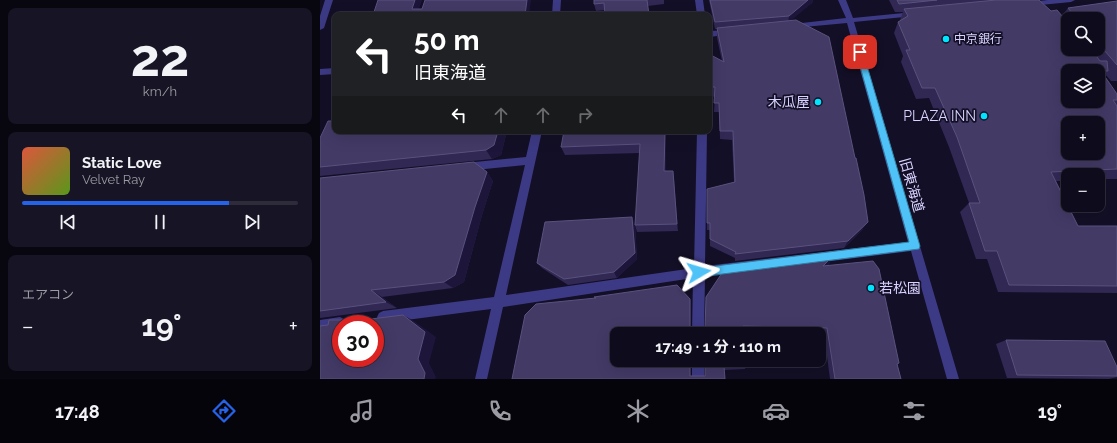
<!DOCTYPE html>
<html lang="ja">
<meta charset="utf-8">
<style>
body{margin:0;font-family:Raleway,"Noto Sans JP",sans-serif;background:#171425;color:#f1f3f6;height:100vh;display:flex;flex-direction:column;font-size:15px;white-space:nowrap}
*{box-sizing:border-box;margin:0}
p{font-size:13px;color:#9b9ba3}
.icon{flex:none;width:22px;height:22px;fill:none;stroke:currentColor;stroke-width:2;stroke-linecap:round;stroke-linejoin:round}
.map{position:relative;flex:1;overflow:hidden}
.sheet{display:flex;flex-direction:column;gap:8px;padding:8px;background:#08060f;width:320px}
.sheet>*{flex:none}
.top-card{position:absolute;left:12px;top:12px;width:380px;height:122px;border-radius:8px;box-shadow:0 4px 16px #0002,0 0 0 1px #2e2b3b;background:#202124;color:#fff;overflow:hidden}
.fabs{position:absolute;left:741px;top:12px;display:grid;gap:8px}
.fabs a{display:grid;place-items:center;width:44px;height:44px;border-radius:8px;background:#0e0b1c;box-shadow:0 4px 16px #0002,0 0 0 1px #2e2b3b;font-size:20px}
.speed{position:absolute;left:12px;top:315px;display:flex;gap:8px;font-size:20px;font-weight:700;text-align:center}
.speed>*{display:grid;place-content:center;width:52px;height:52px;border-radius:50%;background:#0e0b1c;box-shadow:0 4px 16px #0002,0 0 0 1px #2e2b3b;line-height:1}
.speed .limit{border:6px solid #d22;background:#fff;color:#111}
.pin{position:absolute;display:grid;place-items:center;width:34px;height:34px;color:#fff;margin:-17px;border-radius:8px;box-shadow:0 2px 6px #0006}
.me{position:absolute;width:44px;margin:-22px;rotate:83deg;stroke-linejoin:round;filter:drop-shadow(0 0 3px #0008)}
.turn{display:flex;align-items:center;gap:14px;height:84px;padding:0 16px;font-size:18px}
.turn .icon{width:52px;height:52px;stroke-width:2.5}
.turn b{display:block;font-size:28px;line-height:34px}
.lanes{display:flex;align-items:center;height:38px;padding:0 16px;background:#0003;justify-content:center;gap:20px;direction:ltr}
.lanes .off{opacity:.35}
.big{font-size:30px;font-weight:700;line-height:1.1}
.sheet .card{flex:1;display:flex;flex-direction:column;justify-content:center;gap:6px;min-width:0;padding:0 14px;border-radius:8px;background:#171425}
.sheet .dial{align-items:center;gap:0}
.dial b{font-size:52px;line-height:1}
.song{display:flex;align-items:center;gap:12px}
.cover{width:48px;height:48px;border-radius:6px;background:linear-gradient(135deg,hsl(10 70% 55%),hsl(90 70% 35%))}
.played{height:4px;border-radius:2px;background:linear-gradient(90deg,#2563eb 75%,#2e2b3b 75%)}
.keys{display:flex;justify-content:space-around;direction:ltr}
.heat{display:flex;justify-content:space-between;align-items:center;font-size:22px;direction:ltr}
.trip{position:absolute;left:290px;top:327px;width:216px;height:40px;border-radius:8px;background:#0e0b1c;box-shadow:0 4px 16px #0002,0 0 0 1px #2e2b3b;font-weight:700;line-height:40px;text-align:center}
.tabs{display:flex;height:64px;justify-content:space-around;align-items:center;background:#06040b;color:#9b9ba3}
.tabs .icon{width:28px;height:28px}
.tabs .selected{color:#2563eb}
.tabs b{font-size:18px;color:#f1f3f6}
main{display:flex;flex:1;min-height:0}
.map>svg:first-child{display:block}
</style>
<main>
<section class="sheet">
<div class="card dial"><b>22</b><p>km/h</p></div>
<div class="card">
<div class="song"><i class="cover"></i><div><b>Static Love</b><p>Velvet Ray</p></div></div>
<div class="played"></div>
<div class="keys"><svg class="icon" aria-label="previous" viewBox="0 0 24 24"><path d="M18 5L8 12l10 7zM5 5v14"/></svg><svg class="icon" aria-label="pause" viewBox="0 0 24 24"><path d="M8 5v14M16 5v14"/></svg><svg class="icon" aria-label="next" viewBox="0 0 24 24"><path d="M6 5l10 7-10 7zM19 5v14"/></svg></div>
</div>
<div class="card"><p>エアコン</p>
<div class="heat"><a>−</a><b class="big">19°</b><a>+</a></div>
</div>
</section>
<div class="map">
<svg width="797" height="379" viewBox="0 0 797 379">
<rect width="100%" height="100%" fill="#130f26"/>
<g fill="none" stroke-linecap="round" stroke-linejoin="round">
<path fill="#3d3a85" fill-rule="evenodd" d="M5 0H13L4 28 0 30V16Z
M233 0H241L240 15H232Z
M375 0H383L385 15H377Z
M518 0H526L533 18 594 12 598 14 594 16 534 22 639 379H627L591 251 385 277 384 334H372L373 278 183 307 167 379H155L171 309 63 323 59 321 57 317 59 313 63 311 174 297 205 165 145 171 142 170 140 167 142 164 145 163 206 157 212 131H222L186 295 374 268 377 131H387L385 266 588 242 527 23 473 28 469 26 473 24 526 18Z
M728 0H755L751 2 710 6 706 4 710 2Z
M411 30 415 32 414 34 389 37V31Z
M15 68V74L0 75V69Z
M20 317 24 319 26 323 21 324V329L0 332V320Z
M372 360H384V379H372Z"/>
</g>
<path fill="#312854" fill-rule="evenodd" d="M274 0H344V4L328 6 329 15H285V10L276 11 274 4Z
M389 0H493L492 3 469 21 543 229 524 248 415 261V258L390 246V230H387V223L414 182 412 140 400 139 399 112H394L395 96 392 97V83L389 84V54L402 61 397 38V29H395Z
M569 0H719L731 11 742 16 748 8 797 1V81H791L785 74 784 76 797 94V105H796L797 106V179H778V175H748V181H736L758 226H797V293L678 292 667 259H656L640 212 649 203 629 147 609 98 596 99 581 62 583 56 574 33 578 22 580 21V20L583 12H575ZM748 19H778V49H748Z
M187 131 181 155 172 159 0 176V138Z
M346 131V171L354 179 358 231 317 232 315 225 320 153 245 155 241 147Z
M167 172 173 181 162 215 144 282 133 288 62 297 77 308 0 318V178Z
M315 224 317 259 297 278 248 285 222 268 217 263Z
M510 263 507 266 577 364 581 379H510L504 333 423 332 297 334 371 360V376H385V360L426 365 425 369 404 370 405 379H192L275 299 274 297 370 299 371 305V330L384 331Z
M686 340 797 367V377L789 379 687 378 676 344Z"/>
<path fill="#1d163a" d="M95 0H102L97 15 92 9Z
M207 0H211L209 15H205Z
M488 0H493L492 3 468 23 469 16Z
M392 74V83L389 84V75Z
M178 131H187L181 155 172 159 166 150Z
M345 131H346V179L344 171Z
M353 171 354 179 358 231 357 224Z
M167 172 173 181 162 215 144 282 133 288 124 282 155 207Z
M312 217 315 224 317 259 297 278 294 272Z
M548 222 543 229 524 248 528 241Z
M513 256 510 263 500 273 503 266Z
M51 290 62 297 77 308 66 302Z
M370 299 371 305V334L370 330Z
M83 315 94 321 116 337 109 363 116 377 115 379H104Z
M370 360H371V379L370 376Z"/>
<path fill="#433a66" stroke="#5a527e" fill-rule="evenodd" d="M58 0H95L92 9H102L105 0H207L205 15H53Z
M274 0H327L329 15H285L284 3 274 4Z
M390 0H488L469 16 395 22Z
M577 0H617L579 4Z
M676 0H719L731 11 737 10 748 23V49H771L780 61H787L788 71H781L797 94V100H793L797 106V169L731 172 758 226H797V286L689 285 677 251H665L649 203H660L637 137 615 88H602L586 50H590L578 22 588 16 584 9ZM748 71H778V101H748ZM748 123H778V153H748Z
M797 1V65L778 43V19H757L748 8Z
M476 20 509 37 535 158H536L544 195 548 222 528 241 415 254 416 252 390 239V223H387V189L415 182 413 131H400L399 103H394L395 87H391L392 74 389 75V54L404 62 397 28Z
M8 121H15V131H178L174 145 166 150 0 167V138Z
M244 131H345L344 171H353L357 224 315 225 320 144 241 147Z
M154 162 167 172 155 207 135 275 124 282 51 290 66 302 0 311V178Z
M312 217 315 253 294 272 244 279 217 263 225 222Z
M513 256 503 266 553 261 559 269 579 363 577 364 581 379H515L507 328 423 326 424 334H297V360H370V376H385V360H425L426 365 404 366 405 379H192L205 315 216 304 276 298 274 297 357 285 370 299V330L384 331 385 329 386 297 404 270Z
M83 315 105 332 98 359 105 373 104 379H0V326L8 325 9 320H43ZM21 324H55V358H21Z
M686 340 785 341 797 367V376L697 375Z"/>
<path fill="#4fc3f7" stroke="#337fa1" d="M540 49 543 52 600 246 599 249 379 277 376 276 374 272 376 269 379 268 589 242 536 52Z"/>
<g fill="#00e5ff" stroke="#130f26" stroke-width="1.5">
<circle cx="626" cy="39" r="4"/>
<circle cx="498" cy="102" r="4"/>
<circle cx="664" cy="116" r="4"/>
<circle cx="551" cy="288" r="4"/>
</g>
<g text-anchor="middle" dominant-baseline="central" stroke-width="3.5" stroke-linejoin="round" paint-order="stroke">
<g font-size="12" fill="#d9d4ff" stroke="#130f26" text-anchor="start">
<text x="634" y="39">中京銀行</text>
</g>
<g font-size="14" fill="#d9d4ff" stroke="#130f26" text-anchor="end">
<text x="490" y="102">木瓜屋</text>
<text x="656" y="116">PLAZA INN</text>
<text x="559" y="288" text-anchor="start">若松園</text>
</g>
<g font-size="14" fill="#d9d4ff" stroke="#130f26">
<text transform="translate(592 185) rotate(74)">旧東海道</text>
</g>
</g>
</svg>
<div class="fabs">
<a><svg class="icon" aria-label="search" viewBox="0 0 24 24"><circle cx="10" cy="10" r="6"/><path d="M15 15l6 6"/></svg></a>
<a><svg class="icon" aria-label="layers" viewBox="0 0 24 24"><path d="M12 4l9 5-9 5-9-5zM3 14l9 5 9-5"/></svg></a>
<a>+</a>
<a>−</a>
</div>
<div class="speed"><div class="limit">30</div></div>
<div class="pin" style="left:540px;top:52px;background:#d93025"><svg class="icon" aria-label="arrive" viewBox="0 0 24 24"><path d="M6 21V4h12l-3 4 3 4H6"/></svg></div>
<svg class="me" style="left:379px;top:272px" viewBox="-20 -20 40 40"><path d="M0-17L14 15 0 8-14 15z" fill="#4fc3f7" stroke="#fff" stroke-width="4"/></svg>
<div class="trip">17:49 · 1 分 · 110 m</div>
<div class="top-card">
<div class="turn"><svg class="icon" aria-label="left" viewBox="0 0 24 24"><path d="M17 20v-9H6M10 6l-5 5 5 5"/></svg><div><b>50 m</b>旧東海道</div></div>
<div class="lanes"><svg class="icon" aria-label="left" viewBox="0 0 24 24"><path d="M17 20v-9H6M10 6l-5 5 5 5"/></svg><svg class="icon off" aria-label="ahead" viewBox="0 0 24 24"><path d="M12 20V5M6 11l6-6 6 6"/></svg><svg class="icon off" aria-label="ahead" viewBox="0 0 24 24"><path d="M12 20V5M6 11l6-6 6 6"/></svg><svg class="icon off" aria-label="right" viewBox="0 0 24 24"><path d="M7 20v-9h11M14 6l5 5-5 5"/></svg></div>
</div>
</div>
</main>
<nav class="tabs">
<b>17:48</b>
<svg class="icon selected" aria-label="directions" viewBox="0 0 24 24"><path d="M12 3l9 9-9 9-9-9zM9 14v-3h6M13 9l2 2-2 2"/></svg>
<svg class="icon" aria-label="music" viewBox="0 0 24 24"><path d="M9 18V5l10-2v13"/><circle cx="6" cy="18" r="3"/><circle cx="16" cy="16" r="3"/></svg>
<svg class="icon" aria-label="phone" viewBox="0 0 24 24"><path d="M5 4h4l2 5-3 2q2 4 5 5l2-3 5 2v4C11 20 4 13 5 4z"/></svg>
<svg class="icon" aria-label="climate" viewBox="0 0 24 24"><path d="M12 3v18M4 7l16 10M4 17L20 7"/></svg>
<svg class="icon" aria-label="car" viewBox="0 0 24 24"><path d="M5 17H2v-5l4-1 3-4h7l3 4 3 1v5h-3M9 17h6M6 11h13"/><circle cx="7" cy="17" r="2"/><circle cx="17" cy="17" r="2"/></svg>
<svg class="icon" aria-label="filters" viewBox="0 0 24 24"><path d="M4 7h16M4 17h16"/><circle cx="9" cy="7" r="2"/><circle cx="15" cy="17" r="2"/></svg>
<b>19°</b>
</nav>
